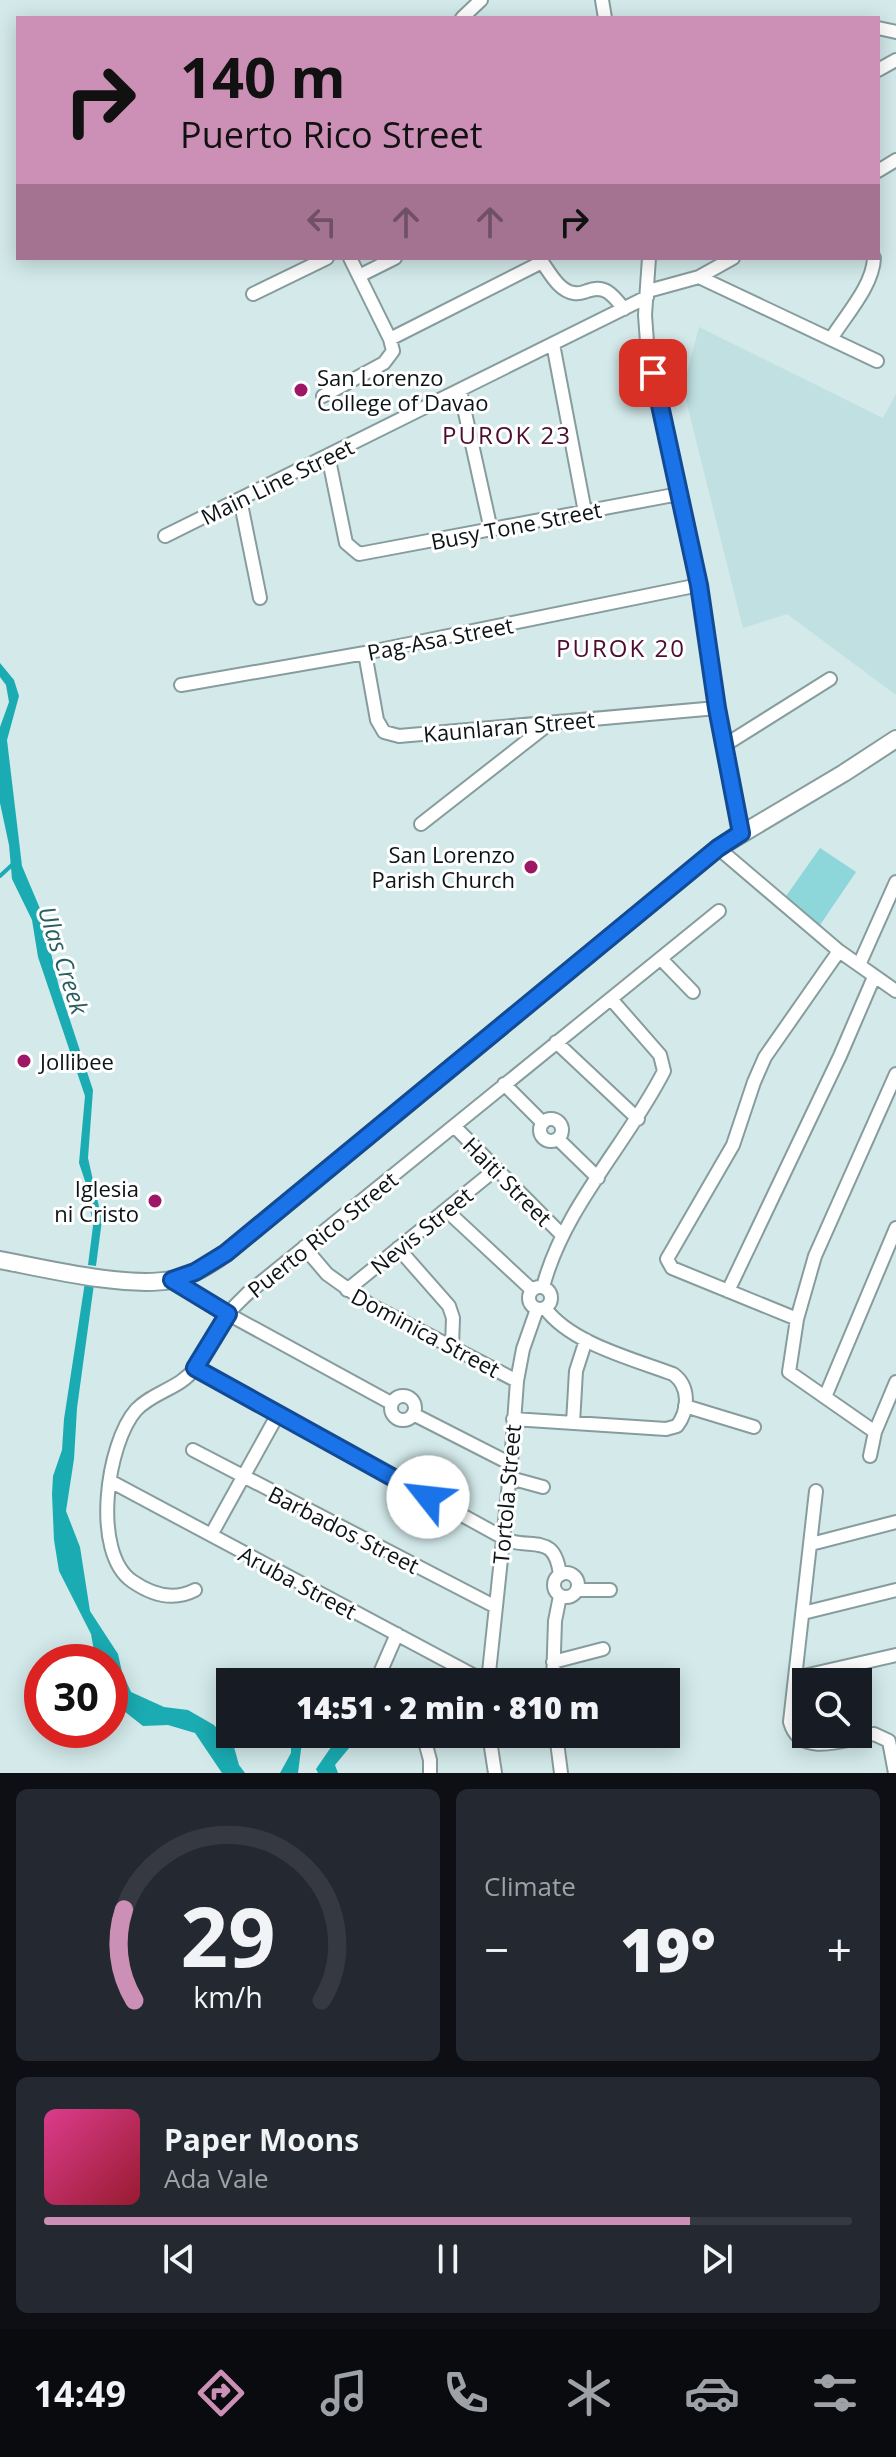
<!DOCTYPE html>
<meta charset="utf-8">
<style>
body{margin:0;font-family:"Open Sans",sans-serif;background:#242831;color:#f1f3f6;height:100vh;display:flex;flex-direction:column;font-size:30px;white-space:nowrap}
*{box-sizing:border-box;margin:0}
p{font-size:26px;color:#9ea1a6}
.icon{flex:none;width:44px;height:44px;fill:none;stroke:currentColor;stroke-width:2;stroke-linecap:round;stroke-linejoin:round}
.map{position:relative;height:1773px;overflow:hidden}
.details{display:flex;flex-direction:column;gap:16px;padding:16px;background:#0d0f14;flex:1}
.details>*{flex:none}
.top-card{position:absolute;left:16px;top:16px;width:864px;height:244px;border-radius:0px;box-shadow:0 4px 20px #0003;background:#cc90b6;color:#111;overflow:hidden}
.fabs{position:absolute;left:792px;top:1668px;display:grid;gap:16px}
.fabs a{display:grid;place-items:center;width:80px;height:80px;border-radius:0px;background:#171b24;box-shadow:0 4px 20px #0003;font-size:40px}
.speed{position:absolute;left:24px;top:1644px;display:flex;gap:16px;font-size:40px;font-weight:700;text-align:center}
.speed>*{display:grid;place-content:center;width:104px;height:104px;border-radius:50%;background:#171b24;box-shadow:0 4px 20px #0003;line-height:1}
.speed .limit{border:12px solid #d22;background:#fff;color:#111}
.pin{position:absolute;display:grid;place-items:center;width:68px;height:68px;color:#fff;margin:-34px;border-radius:16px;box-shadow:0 4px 12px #0006}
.me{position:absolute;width:88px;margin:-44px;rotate:299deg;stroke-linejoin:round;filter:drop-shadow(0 0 6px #0008)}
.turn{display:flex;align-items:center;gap:28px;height:168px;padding:0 32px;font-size:36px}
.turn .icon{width:104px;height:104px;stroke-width:2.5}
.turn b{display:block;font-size:56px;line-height:68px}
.lanes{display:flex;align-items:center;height:76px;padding:0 32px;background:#0003;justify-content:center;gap:40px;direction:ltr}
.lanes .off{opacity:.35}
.big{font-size:60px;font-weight:800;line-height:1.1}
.details .card{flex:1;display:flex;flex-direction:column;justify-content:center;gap:12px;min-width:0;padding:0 28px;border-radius:12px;background:#242831}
.details .dial{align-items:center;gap:0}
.dial svg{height:208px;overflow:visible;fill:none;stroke:#363941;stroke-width:7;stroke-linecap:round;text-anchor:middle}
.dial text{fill:#f1f3f6;stroke:none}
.song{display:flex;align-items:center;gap:24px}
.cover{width:96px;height:96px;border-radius:12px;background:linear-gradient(135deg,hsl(330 70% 55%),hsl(350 70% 35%))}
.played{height:8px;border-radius:4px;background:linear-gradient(90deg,#cc90b6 80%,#363941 80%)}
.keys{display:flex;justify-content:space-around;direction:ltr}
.heat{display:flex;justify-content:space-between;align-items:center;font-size:44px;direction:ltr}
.details .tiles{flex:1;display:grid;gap:16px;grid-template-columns:1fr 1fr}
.card:last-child{grid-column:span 2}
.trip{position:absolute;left:216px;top:1668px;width:464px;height:80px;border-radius:0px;background:#171b24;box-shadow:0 4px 20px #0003;font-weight:800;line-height:80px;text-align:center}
.tab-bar{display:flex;height:128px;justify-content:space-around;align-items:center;background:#090b0e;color:#9ea1a6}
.tab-bar .icon{width:56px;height:56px}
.tab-bar .current{color:#cc90b6}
.tab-bar b{font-size:36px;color:#f1f3f6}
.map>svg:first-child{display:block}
</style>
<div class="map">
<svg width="896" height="1773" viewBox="0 0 896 1773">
<rect width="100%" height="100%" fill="#d3e9ea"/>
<path fill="#c0e0e2" d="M699 327 883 418 896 394V695L787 614 743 628 683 388Z"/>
<path fill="#8dd6d9" d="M820 848 856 872 820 925 784 899Z"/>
<path fill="#1aacb2" d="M0 663 14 680 19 696 7 740 22 866 41 911 59 987 93 1090 88 1158 102 1220 96 1266 88 1265 93 1226 86 1184 79 1163 85 1096 38 957 32 920 12 879 9 845 0 803V727L9 702 6 685 0 677Z
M85 1282 94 1284 77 1408 74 1459 66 1511 80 1547 90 1611 118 1654 122 1672 131 1692 164 1707 188 1710 214 1725 234 1747 239 1765 245 1773H222L195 1733 168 1725 143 1726 110 1700V1662H96L91 1634 59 1571 54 1540 52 1494 53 1476 62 1450 64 1419Z
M291 1734H303L298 1773H280L291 1753Z
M340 1734H354L350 1747 335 1765 338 1773H318L316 1769Z"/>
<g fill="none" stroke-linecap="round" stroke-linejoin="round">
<path stroke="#1aacb2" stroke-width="4" d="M0 876 13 864"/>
<defs>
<path id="minor" d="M602 0 605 18
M462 18 481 0
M878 28 896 32
M878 70 896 60
M878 171 896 160
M649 258 645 315 647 342 699 585 717 708 741 833
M359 276 395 258
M699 277 877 361
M648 291 699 277 733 258
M253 294 327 258
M390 339 542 262C550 273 559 291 574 293 580 294 581 293 587 291 605 284 613 295 624 309
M831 339C845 316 873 286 874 258
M553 344 585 512
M460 390 491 530
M323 396 384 363 393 351 390 339 350 258
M328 455 346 543 359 554 679 494
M240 499 260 598
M165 536 647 297
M365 653 377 720 384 732 399 736 717 708
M181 685 365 653 699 585
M725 745 830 679
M421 824 550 723
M718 848 839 951 896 991
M661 959 693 992
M859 965 896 882
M556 1042 638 1119
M504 1084 543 1123
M540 1130a11 11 0 1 1 22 0a11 11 0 1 1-22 0Z
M454 1126 562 1235
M558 1139 598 1178
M446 1210 532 1290
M304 1247 327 1274 369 1304 517 1381
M398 1248 449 1306 453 1318 452 1346
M172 1280 228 1314 391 1403
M529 1298a11 11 0 1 1 22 0a11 11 0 1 1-22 0Z
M543 1287C564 1207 627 1144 664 1071L660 1055 611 999
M347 1290 496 1169
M728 1291 840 1056 874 977
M797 1319 672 1268 667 1259 733 1145 754 1082 765 1057 839 951
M195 1368 509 1541C538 1548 555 1536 560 1575
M391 1408a12 12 0 1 1 24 0a12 12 0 1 1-24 0Z
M825 1397 896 1228
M685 1406 754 1427
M413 1414 511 1464
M513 1419 666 1429 677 1426C689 1410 690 1386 673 1374 633 1359 570 1343 545 1308
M573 1423 576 1371 586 1340
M875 1432 789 1372 797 1319 815 1256 896 1074
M193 1450 496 1607
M870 1456 875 1432 896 1382
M510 1478 543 1487
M110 1481 486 1682
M816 1491 790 1722C800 1759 847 1739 874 1734L889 1741 895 1773
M211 1535 278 1414
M811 1544 896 1522
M554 1585a12 12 0 1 1 24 0a12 12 0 1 1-24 0Z
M195 1590C174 1601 152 1595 132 1581 91 1552 107 1443 136 1410 154 1391 180 1389 195 1368 208 1352 215 1332 227 1315 233 1307 241 1300 248 1293L719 911
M577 1590H610
M803 1613 896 1590
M553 1662 603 1649
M795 1678 896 1655
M376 1682 397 1634
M488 1682 511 1464 517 1381 523 1349 537 1309
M553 1682 555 1621 560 1596
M423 1734 430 1760V1773
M489 1734 495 1773
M556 1734 561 1773"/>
<path id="tertiary" d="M0 1260C47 1269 126 1288 171 1280 192 1276 209 1265 226 1253L718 848 844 773 896 739"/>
</defs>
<use href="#minor" stroke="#879c9d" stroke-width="16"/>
<use href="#tertiary" stroke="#879c9d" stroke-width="20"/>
<use href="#minor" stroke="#fff" stroke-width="12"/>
<use href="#tertiary" stroke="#fff" stroke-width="16"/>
</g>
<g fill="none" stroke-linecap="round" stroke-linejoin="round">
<defs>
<path id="route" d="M428 1497 195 1368 228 1314 172 1280 195 1272 226 1253 718 848 741 833 717 708 699 585 653 373"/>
</defs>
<use href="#route" stroke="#114b97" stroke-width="20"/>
<use href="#route" stroke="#1a73e8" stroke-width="14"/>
</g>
<g fill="#9e1767" stroke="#fff" stroke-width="3">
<circle cx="301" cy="390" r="8"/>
<circle cx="531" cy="867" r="8"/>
<circle cx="24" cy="1061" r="8"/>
<circle cx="155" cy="1201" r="8"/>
</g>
<g text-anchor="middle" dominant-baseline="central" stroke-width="6" stroke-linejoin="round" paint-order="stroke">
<g font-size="22" fill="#0c1415" stroke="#fff" text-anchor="start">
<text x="317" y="377">San Lorenzo<tspan x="317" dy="25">College of Davao</tspan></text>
<text x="515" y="854" text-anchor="end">San Lorenzo<tspan x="515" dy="25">Parish Church</tspan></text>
<text x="40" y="1061">Jollibee</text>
<text x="139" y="1188" text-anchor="end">Iglesia<tspan x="139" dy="25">ni Cristo</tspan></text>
</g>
<g font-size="22" fill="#0c1415" stroke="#fff">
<text transform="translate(277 481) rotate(-26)">Main Line Street</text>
<text transform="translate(516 525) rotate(-11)">Busy Tone Street</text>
<text transform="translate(440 638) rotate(-11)">Pag-Asa Street</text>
<text transform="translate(509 726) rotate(-5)">Kaunlaran Street</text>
<text transform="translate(508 1181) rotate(45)">Haiti Street</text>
<text transform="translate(421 1230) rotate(-39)">Nevis Street</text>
<text transform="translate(322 1234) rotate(-39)">Puerto Rico Street</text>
<text transform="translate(426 1332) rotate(28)">Dominica Street</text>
<text transform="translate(506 1494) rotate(-85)">Tortola Street</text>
<text transform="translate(344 1529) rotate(27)">Barbados Street</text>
<text transform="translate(298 1582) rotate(28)">Aruba Street</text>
</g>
<g font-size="24" letter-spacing="2" fill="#4c0d31" stroke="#fff">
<text x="507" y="434">PUROK 23</text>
<text x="621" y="647">PUROK 20</text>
</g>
<g font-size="24" font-style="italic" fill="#285e60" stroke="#fff">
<text transform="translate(64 960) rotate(72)">Ulas Creek</text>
</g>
</g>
</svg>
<div class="fabs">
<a><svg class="icon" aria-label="search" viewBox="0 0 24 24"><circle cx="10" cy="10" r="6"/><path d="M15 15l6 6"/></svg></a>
</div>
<div class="speed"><div class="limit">30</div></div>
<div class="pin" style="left:653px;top:373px;background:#d93025"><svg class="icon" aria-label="arrive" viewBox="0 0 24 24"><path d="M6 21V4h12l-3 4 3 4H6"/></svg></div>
<svg class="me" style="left:428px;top:1497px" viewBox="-20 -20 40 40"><circle r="19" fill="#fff"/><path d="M0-13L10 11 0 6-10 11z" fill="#1a73e8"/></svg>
<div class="trip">14:51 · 2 min · 810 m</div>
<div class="top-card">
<div class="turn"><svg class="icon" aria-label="right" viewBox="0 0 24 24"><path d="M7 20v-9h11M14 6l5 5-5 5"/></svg><div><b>140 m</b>Puerto Rico Street</div></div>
<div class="lanes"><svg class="icon off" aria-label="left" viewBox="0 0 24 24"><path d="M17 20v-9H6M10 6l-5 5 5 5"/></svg><svg class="icon off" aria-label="ahead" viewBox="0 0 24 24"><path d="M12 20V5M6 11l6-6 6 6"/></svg><svg class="icon off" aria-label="ahead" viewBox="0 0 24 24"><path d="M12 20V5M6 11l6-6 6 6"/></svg><svg class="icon" aria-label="right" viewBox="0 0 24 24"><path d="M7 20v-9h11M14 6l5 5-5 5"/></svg></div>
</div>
</div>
<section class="details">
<div class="tiles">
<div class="card dial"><svg viewBox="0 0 100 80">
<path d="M14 69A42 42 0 1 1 86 69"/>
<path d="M14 69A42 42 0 0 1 10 34" stroke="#cc90b6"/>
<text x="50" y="56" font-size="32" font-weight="700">29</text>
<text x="50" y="72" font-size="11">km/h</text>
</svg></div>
<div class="card"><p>Climate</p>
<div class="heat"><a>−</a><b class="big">19°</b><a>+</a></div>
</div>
<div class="card">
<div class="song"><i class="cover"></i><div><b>Paper Moons</b><p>Ada Vale</p></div></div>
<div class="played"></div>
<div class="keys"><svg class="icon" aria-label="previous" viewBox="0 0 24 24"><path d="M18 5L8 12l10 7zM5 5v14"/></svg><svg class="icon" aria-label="pause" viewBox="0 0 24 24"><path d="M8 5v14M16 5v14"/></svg><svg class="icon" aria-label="next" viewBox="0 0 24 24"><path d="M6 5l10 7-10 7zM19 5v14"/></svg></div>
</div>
</div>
</section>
<nav class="tab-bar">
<b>14:49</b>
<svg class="icon current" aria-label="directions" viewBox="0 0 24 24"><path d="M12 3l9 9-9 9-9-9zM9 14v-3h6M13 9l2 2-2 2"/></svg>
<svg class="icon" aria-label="music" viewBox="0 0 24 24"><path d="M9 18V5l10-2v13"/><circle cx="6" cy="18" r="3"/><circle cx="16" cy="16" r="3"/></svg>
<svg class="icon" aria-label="phone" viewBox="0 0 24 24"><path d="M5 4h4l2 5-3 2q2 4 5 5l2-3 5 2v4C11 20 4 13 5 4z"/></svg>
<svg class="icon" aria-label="climate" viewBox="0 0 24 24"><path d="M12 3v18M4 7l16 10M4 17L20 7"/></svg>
<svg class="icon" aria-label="car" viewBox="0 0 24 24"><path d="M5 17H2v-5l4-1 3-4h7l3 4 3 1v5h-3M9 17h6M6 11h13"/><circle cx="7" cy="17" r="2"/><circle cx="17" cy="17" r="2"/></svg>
<svg class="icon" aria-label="filters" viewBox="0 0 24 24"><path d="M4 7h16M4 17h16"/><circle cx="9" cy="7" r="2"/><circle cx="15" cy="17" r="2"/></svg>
</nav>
